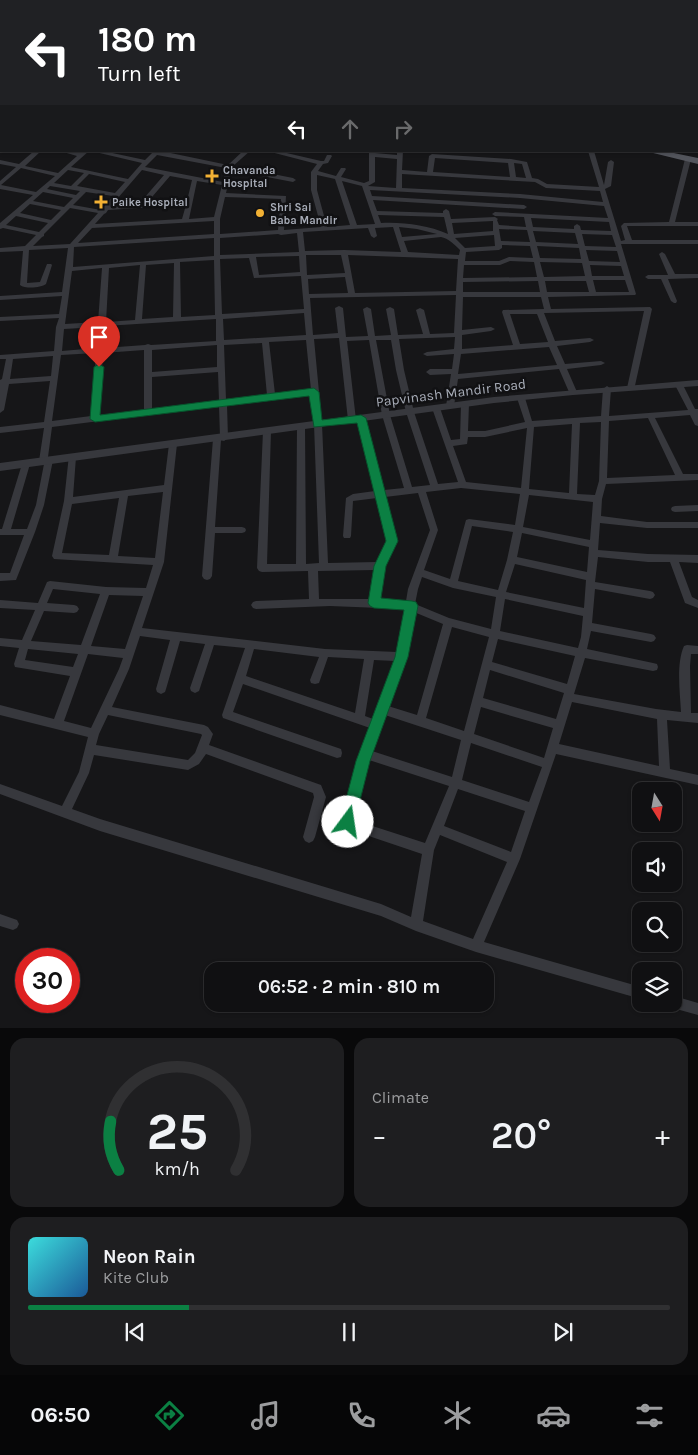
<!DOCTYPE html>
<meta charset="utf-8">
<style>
body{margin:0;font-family:Karla,sans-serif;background:#1e1e20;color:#f1f3f6;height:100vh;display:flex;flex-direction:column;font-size:19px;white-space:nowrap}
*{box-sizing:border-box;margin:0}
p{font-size:16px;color:#9c9d9f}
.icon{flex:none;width:28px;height:28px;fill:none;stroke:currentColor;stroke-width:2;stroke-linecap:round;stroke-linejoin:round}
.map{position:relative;height:1028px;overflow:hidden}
.side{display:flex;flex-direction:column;gap:10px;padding:10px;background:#09090a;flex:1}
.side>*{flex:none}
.banner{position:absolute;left:0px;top:0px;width:699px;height:152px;box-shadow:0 1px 4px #0004,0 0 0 1px #303032;background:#202124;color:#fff;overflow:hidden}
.needle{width:32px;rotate:169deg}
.tools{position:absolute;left:632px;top:782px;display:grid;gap:10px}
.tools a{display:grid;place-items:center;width:50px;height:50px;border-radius:10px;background:#101012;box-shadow:0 1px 4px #0004,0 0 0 1px #303032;font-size:25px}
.speed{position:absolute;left:15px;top:948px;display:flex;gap:10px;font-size:25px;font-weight:700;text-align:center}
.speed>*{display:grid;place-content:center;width:65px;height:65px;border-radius:50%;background:#101012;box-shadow:0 1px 4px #0004,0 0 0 1px #303032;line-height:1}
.speed .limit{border:8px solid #d22;background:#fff;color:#111}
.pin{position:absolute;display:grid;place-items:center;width:42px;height:42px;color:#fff;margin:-51px -21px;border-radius:50% 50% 50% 0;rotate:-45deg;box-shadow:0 0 5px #0007}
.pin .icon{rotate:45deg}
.me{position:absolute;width:55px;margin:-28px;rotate:14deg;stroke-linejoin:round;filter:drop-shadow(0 0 4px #0008)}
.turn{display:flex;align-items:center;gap:18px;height:105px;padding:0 15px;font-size:22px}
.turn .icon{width:65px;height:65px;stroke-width:2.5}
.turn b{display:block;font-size:35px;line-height:42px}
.lanes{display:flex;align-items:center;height:48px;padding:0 15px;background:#0003;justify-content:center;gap:25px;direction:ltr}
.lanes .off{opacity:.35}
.big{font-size:38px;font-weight:600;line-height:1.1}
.side .card{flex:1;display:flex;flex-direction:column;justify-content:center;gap:8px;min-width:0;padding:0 18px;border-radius:15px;background:#1e1e20}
.side .dial{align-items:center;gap:0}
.dial svg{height:130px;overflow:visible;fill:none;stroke:#303032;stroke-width:7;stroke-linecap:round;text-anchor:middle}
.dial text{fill:#f1f3f6;stroke:none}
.song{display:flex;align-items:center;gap:15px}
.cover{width:60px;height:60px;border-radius:8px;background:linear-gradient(135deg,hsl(180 70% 55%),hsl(210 70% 35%))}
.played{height:5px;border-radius:2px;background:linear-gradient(90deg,#0b8043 25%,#303032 25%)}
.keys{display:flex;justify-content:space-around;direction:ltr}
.heat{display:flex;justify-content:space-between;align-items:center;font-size:28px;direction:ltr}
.side .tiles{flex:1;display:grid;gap:10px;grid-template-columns:1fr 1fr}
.card:last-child{grid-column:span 2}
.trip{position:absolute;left:204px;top:962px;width:290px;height:50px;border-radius:15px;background:#101012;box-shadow:0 1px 4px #0004,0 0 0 1px #303032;font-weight:600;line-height:50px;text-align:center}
.dock{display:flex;height:80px;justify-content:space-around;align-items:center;background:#060607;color:#9c9d9f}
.dock .icon{width:35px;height:35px}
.dock .on{color:#0b8043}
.dock b{font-size:22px;color:#f1f3f6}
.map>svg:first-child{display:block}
</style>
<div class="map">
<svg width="698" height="1028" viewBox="0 0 698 1028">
<rect width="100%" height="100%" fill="#161618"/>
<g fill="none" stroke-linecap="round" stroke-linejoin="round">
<path fill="#37383d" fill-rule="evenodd" d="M104 0H109V1H105Z
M145 0H150V1H146Z
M225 0H231L232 1H226Z
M248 0H254V1H249Z
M275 0H281V1H276Z
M301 0H306V1H302Z
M388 0H393V1H389Z
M415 0H420V1H416Z
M476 0H495L496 1H478Z
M507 0H511V1H507Z
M555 0H559V1H555Z
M617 0H623L624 1H616Z
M680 0H685V1H681Z
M0 25H1V27H0Z
M1 66V71L0 72V67Z
M0 98H1V102H0Z
M1 108V112L0 113V109Z
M1 123V127L0 128V124Z
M1 148V151H3L0 153Z
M34 151H41L25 166 58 173 77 156 60 151 80 153 82 151H89L71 167 128 179 142 163 91 151H103L145 160 154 151H161L228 165 243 151H250L233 166 293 178 296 180 293 182 231 170 226 193 286 196 284 230 321 227 311 190V172L317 164 267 151H278L321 161H324L327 155H331L332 156 328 163 323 164 318 171 336 176 341 168H345L346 169 341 177 364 183 369 181V151H375V153L397 155V151H403L402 170 427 172 429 156 432 154 511 159 527 162 532 178 538 179 547 184 599 187 588 151H594L604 185 608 162 611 160 614 162 611 186 605 189 621 241 625 240 621 226 624 223 669 222 685 159 690 158 691 159 675 222H698V226H627L632 240H698V244H621L636 294 635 295 548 297 551 309 650 307 652 309 634 390H628L627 388 644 311 544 313 555 341 590 338 594 340 590 342 557 346 565 364 601 361 605 363 601 365 567 369 577 392 573 395 569 392 559 369 458 379 454 406 450 409 447 408 446 406 451 374 430 375 426 372 430 369H452L454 354 427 356 423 354 427 352 454 349 455 337 399 339 404 370 414 412 438 484 458 482 432 408 433 406 436 405 440 408 451 440 460 439 461 404 465 401 469 404 468 431H485L525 422 517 398 521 395 525 398 532 421 601 416 603 389 607 386 611 389 609 416 688 410 675 385 679 382 683 385 695 409H698V426L695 425 690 415 655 418 683 474H698V480L606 484 602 499 601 516 647 522H698V528H647L600 523 598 550 648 554 698 555V563L679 562 692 597 698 600V608L685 603 670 562H648L598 557 595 582 650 591 653 592 655 595 653 598 650 599 595 589 592 623 651 634 654 635 656 638 654 641 651 642 591 631 587 649 653 663 657 664 658 667 657 670 653 671 585 658 574 694 656 709 681 712C680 692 676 664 684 646L687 645 698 646V654H691L690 666 691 713H698V723L667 720 670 769 698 775V785L556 754 520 859 484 942 641 987V999L476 952 416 931 381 916 100 831 0 794V784L62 806 79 772 88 737 0 715V705L54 719 70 676 15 667 14 664 19 648 0 646V638L22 640 35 610 0 608V600L38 603 47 582 50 581 106 587 146 588 153 565 54 559 52 556 64 501 69 455 72 454 76 457 73 497 164 485 169 444 173 441 177 444 164 562 142 628 325 649 397 652 405 609 330 606 256 609 253 608 251 605 253 602 256 601 309 599 308 571 262 572 259 571 257 568 263 431 267 428 271 431 267 564H296L297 426 301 423 305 426 306 564 319 563 314 424 311 395 227 405 228 438 224 441 221 440 215 527H242L245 528 246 530 245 532 242 533H215L212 576 210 579 207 580 204 579 202 576 213 439 217 436 220 437 219 406 52 427 48 457 52 458 53 460 44 505 35 532 16 580 0 581V573H10L24 535H0V529H2L22 464 26 461 30 464 11 529H27L36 505 44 464 40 463 39 461 44 428 0 433V427L44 422 50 381 9 384 4 410 0 413V380L2 379 6 359H0V355L54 351 56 327 59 318 0 321V317L59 314 62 296 0 300V296L62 292 68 248 29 250 27 283 40 282 47 264H51L52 265 46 284C41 288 25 289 20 285L23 251 0 252V248L25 246 36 235 3 228 0 229V223L33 195 0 189V181L16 167 0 164V160L19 164ZM157 155 226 168 223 182 145 167ZM375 157 397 159 396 188 368 186 375 182ZM435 158 508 163 510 177 433 172ZM514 163 522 164 526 178 516 177ZM21 168 55 176 36 192 1 185ZM68 170 84 173 71 186 54 183ZM142 170 164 175 139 204 111 206ZM89 174 125 182 115 193 77 186ZM402 174 535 182 546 188 600 191 603 202 520 194 402 188ZM317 175 335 179 350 225 327 227 317 190ZM170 176 192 180 187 201 146 204ZM197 181 222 185 214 217 189 219ZM342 181 362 186 375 224 357 225ZM50 186 80 191 76 195 47 189ZM370 190 520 198 604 206 608 218 495 212 492 214 495 216 524 217 526 227 499 225 497 220 498 219 495 217 451 219 449 211 446 209 443 211V213L377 211 373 200 524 209 527 207 524 205 372 196ZM43 192 73 198 64 207 33 201ZM86 192 113 196 101 210 73 205ZM225 197 281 199 278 230 220 234V219ZM30 204 61 210 51 220 20 213ZM186 205 182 219 95 224 104 214 106 213 108 210ZM70 208 98 213 70 244 33 246 42 237 44 236V234ZM378 215 444 217 448 234C427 225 404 222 381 223ZM16 216 48 223 39 232 6 225ZM531 218 609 222 611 231 581 230 580 226 577 224 574 226V229L533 227ZM214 221V234L78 243 92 228ZM493 221V231L454 234 452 223ZM393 227 401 252 344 250 305 251 303 232 368 228 371 236 374 238 377 236 375 228ZM399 227 417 229 437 234 402 237ZM499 229 527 230 530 242 501 241ZM533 231 575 233 578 244 536 242ZM297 233 299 252 220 255V238L278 234 281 235ZM582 234 612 235 616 247 585 246ZM494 235 495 246 465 248 455 238ZM441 237C448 238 455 245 460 250L459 255 408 252 404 241ZM214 238V256L73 267 74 247ZM502 245 530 246 533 258 509 257 499 261H465L466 252 499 250 502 248ZM537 246 579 248 581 259 540 258ZM586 250 617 251 620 262 589 261ZM306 255H341L345 273 307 275ZM348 255 458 259 456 291 355 293ZM299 256 300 272 259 275 256 257ZM249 258 254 278 301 276 304 309 222 314 220 259ZM214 260 215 315 181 317 180 262ZM510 261 534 262 537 277 463 278 464 265H500ZM540 262 582 263 585 276 544 277ZM174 263 173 317 142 319 146 265ZM140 265 135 320 106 322 109 268ZM590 265 621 266 624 276H592ZM102 268 98 322 65 324 72 271ZM345 277 348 293 309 294 308 279ZM593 280H625L629 292H596ZM538 281 540 292H463V282ZM545 281H586L589 292H547ZM456 295 454 333 430 334 424 310 420 308 416 310 423 334 398 335 394 309 390 307 386 309 391 335 375 336 371 309 367 307 363 309 368 336 346 337 343 308 339 306 335 308 338 333 313 335 310 298ZM463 297H541L544 309 503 310 502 312 513 345 462 349V335L491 331 495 329 491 327 462 330ZM304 313 306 335 224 340 223 319ZM510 314H537L548 342 520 344ZM216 319V341L151 345 148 344 145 345 104 348 105 326ZM98 327 96 348 62 351 64 329ZM339 338 348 420 352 423 356 420 347 341 369 340 382 415 404 488 384 490 365 418 364 416H358L357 418 375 491 353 494 346 498 343 536 344 538H350L351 536 353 501 377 498 388 541 377 562 328 563 322 424 314 339ZM306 340 311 390 275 394 269 342ZM376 340H391L396 370 406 412 430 485 412 487 390 415ZM262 343 267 395 226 400 224 345ZM217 345V367L152 372V350ZM549 347 557 365 458 374 461 354ZM144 350V410L99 415 103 353ZM96 353 91 416 52 421 61 355ZM53 356 51 376 10 379 13 359ZM218 372 219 401 152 409V377ZM648 418 675 475 607 478 609 421ZM601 422 599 481 595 495 577 494 580 423ZM572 424 569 493 529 489 534 427ZM527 428 521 488 466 482 453 446 467 444 468 437H485ZM461 488 520 494 515 525 469 519 466 520 450 579 424 570 438 530 426 492ZM163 492 155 558 118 556 128 496ZM418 493 430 530 408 589 406 601 379 599 385 566 396 541 385 497ZM529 495 593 502 590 540 523 527ZM119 498 109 555 62 553 72 504ZM472 526 513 532 507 560 498 590 458 581ZM522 533 589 547 587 572 517 557ZM515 564 586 580 584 608 506 592ZM375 570 370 599H319L318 571ZM422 577 453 588 496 597 491 629 449 618 415 604 418 589ZM53 589 100 594 81 645 31 641 44 611 74 613 77 612 79 609 77 606 74 605 47 603ZM109 595 143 596 125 649 91 646ZM505 599 583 616 581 637 578 648 500 631ZM414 612 443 624 417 715 388 706 406 657ZM452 627 489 637 464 731 426 718ZM140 636 170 640 156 689 157 692 161 694 165 692 166 689 180 641 205 644 190 688 191 691 195 693 199 691 200 688 214 645 245 648 222 715 223 718 337 758 341 757 342 753 341 749 233 712 243 684 370 728 358 761 342 823 344 827 348 829 422 854 411 917 381 904 100 819 72 809 89 773 94 755 188 770 199 764 206 754 313 793 314 797 303 837 305 841 309 843 313 841 315 837 326 797 321 785 209 745 213 734 208 727 204 725 112 707 129 669ZM498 639 575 656 567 684 492 662ZM28 649 78 654 73 667 25 660ZM254 649 319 657 310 680 311 683 315 684 319 683 328 657 364 659 355 713 246 676ZM88 654 123 658 119 669 91 728 64 721ZM374 660 395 661 373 719 365 716ZM490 670 564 693 556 719 483 698ZM572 702 657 719 659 766 559 744ZM481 707 553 728 544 758 474 734ZM108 715 201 734 202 735 195 753 188 760 96 745 99 734ZM385 715 461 740 452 777 372 751ZM471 743 542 767 529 802 462 780ZM369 760 449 786 425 843 354 820ZM458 789 525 811 511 852 444 826ZM440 835 507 862 473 939 423 921 434 850Z
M670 151H676V153L671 154Z
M662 252 665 254 675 274H698V278L668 279 677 301 676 303H674L671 301 661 279H648L645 277 648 275H668L659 254Z
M698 505V511L675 512 672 511 671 509 672 507 675 506Z
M0 914 17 920 19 924 17 928 13 930 0 926Z
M674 996 698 1003V1015L669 1007 668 1004H674Z"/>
<path fill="#37383d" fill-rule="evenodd" d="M0 30H1V34H0Z
M698 380V386L573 395 494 403 0 471V463L494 397Z"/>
<path fill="#53555c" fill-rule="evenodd" d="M0 38H1V43H0Z
M645 151H664L698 158V164Z"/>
</g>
<path fill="#0b8043" stroke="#07532c" d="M99 364 104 367 100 415 314 388 319 392 322 420 361 415 366 418 398 541 386 566 381 598 412 601 416 602 418 606 408 657 370 761 353 828 348 830 343 828 340 822 356 761 395 657 404 610 374 608 370 606 368 603 374 566 386 541 357 423 314 427 309 396 95 422 90 419 94 367Z"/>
<g fill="#f2b134" stroke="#111113" stroke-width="2">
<path d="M209.5 168.5h5v5h5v5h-5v5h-5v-5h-5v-5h5z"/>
<path d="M98.5 194.5h5v5h5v5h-5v5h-5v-5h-5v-5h5z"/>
<circle cx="260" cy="213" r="5"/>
</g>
<g text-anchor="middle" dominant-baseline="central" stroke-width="5" stroke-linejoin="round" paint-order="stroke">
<g font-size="11" font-weight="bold" fill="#a8adb8" stroke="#111113" text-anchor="start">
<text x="223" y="170">Chavanda<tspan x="223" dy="13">Hospital</tspan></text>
<text x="112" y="202">Paike Hospital</text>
<text x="270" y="207">Shri Sai<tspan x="270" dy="13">Baba Mandir</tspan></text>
</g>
<g font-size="14" fill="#a8adb8" stroke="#111113">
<text transform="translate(451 393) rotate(-7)">Papvinash Mandir Road</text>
</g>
</g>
</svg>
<div class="tools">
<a><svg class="needle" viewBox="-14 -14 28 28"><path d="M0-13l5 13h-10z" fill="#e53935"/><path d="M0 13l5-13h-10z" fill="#9c9d9f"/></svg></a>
<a><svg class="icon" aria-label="sound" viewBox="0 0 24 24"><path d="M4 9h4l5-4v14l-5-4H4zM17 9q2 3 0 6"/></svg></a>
<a><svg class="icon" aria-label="search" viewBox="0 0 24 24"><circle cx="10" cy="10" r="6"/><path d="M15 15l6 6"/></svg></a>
<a><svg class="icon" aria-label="layers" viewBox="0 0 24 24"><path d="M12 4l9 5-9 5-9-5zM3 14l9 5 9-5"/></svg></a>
</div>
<div class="speed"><div class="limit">30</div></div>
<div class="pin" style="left:99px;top:367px;background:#d93025"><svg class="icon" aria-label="arrive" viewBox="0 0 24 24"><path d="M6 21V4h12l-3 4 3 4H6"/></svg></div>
<svg class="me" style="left:348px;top:822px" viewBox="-20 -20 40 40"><circle r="19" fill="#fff"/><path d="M0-13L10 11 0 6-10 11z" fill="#0b8043"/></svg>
<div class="trip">06:52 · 2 min · 810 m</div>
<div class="banner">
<div class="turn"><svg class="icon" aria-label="left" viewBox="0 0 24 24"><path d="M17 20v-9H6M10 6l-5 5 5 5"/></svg><div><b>180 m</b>Turn left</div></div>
<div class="lanes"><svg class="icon" aria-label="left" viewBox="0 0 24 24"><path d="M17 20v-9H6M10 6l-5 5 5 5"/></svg><svg class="icon off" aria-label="ahead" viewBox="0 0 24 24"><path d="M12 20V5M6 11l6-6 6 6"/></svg><svg class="icon off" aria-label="right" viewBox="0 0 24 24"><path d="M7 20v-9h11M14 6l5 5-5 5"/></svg></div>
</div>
</div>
<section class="side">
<div class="tiles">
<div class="card dial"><svg viewBox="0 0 100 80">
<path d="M14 69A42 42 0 1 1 86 69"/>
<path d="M14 69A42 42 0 0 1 9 39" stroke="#0b8043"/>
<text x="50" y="56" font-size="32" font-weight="700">25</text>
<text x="50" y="72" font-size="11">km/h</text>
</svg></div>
<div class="card"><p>Climate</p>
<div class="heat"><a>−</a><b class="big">20°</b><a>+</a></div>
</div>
<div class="card">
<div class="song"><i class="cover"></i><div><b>Neon Rain</b><p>Kite Club</p></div></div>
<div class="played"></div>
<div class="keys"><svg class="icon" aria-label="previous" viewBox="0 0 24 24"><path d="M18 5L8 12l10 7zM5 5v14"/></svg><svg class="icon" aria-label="pause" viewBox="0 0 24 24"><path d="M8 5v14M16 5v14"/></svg><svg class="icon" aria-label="next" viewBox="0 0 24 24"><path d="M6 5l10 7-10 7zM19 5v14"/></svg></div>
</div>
</div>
</section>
<nav class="dock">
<b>06:50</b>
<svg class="icon on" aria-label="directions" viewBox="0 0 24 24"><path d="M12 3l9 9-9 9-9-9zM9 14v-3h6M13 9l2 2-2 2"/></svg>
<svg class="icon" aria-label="music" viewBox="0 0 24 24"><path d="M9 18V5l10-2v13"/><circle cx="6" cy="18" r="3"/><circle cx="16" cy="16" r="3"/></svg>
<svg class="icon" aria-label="phone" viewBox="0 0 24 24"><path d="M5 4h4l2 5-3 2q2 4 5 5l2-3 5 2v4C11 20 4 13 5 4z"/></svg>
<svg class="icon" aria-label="climate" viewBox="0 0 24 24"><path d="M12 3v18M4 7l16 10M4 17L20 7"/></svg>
<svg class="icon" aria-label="car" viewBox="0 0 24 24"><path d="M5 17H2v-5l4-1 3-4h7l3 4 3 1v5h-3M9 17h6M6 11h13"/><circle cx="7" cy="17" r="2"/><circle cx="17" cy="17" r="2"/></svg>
<svg class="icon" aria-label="filters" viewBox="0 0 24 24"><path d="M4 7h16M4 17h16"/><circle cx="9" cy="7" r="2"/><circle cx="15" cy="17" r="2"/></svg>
</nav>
